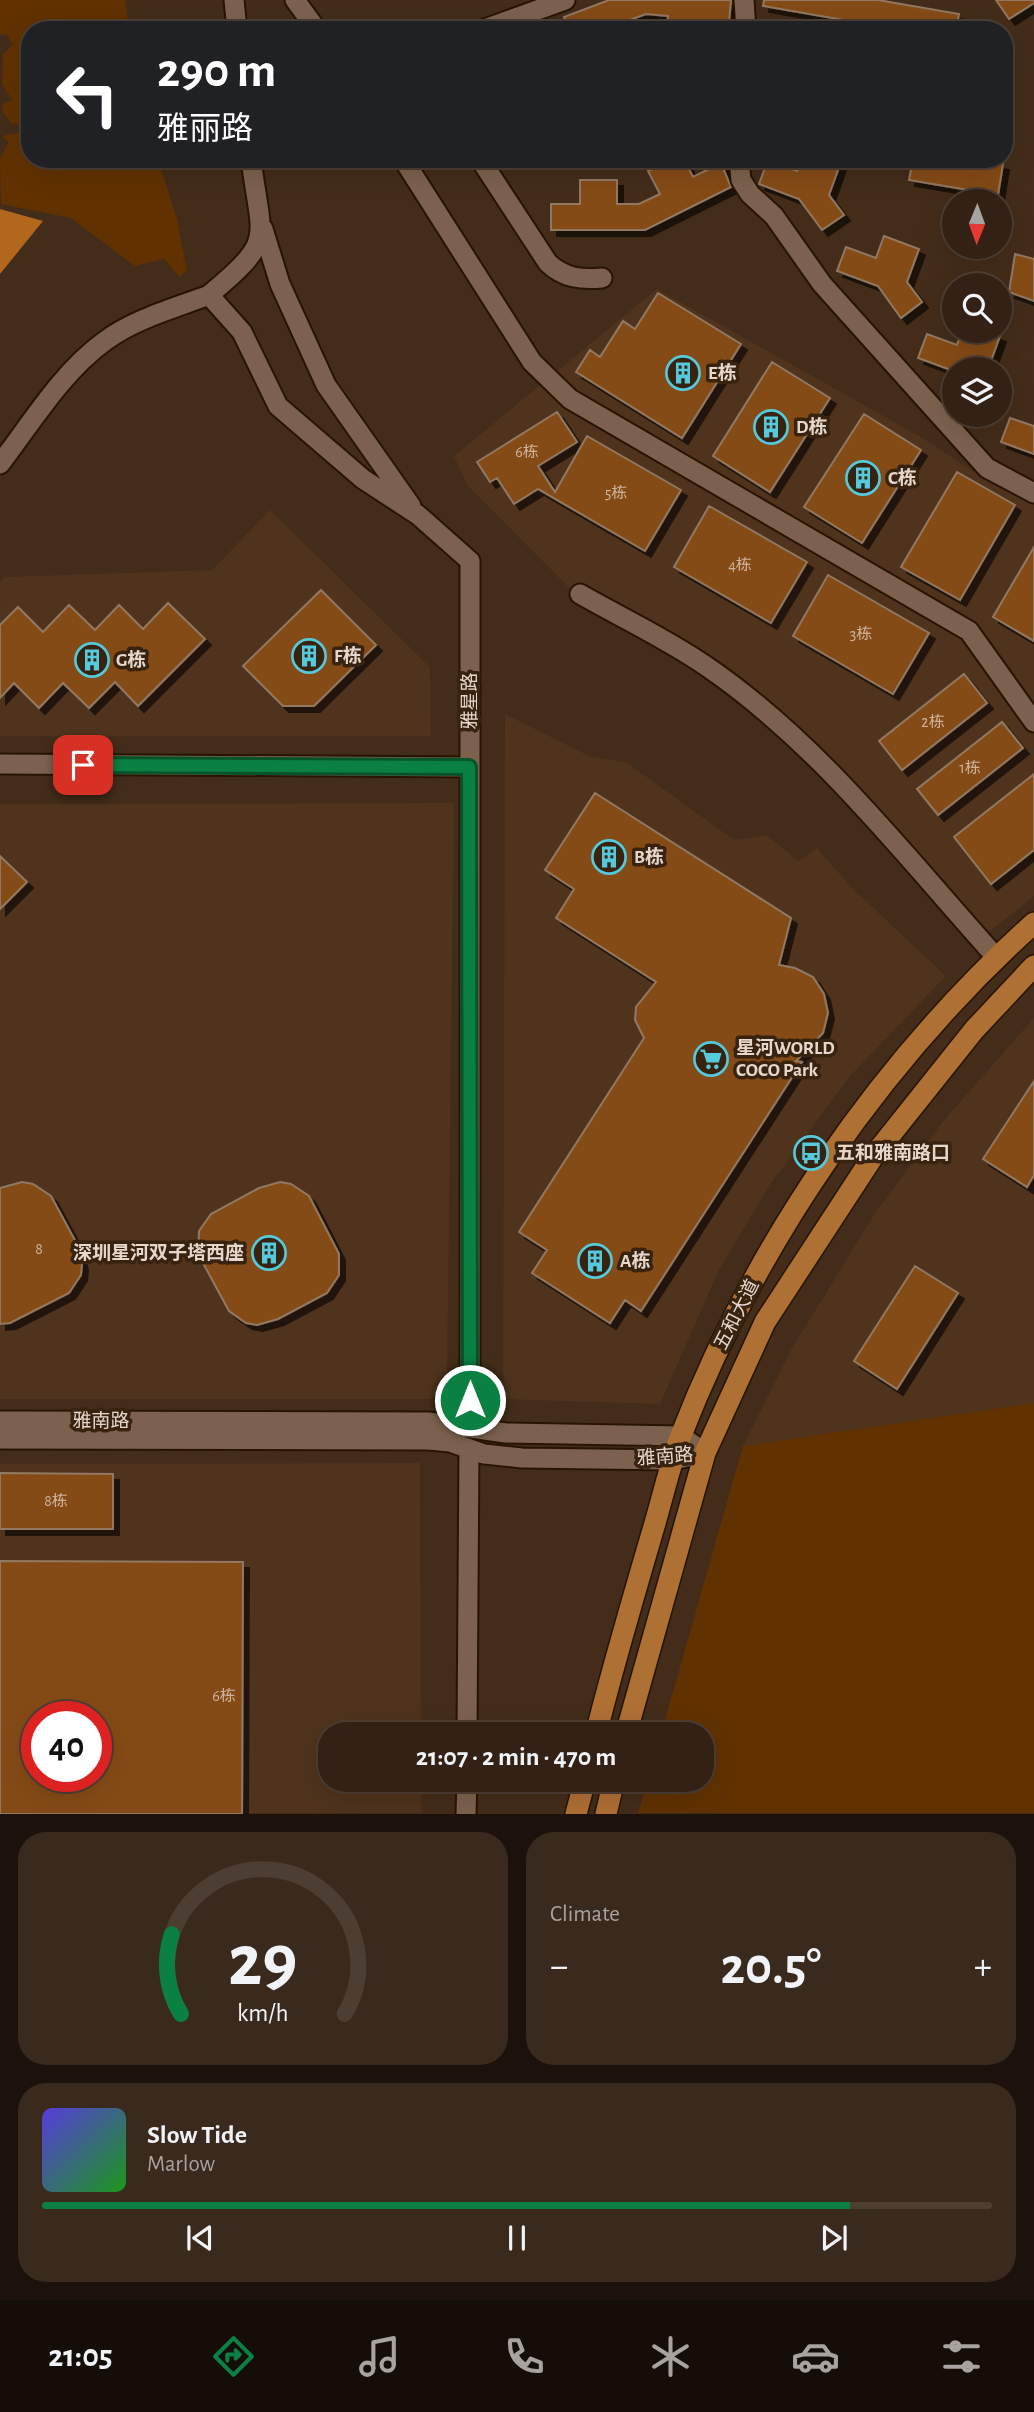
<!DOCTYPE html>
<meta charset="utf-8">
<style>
:root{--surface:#322114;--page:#3a291d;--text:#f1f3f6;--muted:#a8a3a0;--line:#4d3e34;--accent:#0b8043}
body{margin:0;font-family:"Alegreya Sans","Noto Sans SC",sans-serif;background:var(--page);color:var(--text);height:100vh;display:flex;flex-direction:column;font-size:26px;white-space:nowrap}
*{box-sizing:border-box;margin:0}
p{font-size:23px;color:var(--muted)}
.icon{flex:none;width:38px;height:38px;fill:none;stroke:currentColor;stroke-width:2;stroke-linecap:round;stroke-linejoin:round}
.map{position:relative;height:1814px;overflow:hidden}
.side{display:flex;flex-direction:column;gap:18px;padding:18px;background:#1c120b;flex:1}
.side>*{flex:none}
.banner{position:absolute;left:21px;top:21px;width:992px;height:147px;border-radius:28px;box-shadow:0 7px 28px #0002,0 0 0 2px var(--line);background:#202124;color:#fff;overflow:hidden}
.needle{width:46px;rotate:181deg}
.tools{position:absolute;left:942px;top:189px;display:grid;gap:14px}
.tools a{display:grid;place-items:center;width:70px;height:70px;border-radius:50%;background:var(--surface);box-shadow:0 7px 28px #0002,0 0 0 2px var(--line);font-size:35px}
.speed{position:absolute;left:21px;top:1701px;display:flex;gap:14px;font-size:35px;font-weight:700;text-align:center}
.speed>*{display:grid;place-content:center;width:91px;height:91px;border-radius:50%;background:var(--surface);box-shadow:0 7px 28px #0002,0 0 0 2px var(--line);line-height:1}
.speed .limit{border:10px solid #d22;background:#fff;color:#111}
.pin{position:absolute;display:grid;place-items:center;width:60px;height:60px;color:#fff;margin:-30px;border-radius:14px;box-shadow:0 4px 10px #0006}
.me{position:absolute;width:77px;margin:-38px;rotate:0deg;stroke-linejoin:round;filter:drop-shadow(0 0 5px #0008)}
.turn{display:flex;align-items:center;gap:24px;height:147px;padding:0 21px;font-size:32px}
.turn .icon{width:91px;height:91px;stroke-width:2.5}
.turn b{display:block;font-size:49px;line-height:60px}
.big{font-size:52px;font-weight:700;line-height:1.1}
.side .widget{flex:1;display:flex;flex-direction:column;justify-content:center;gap:10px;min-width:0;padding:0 24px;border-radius:28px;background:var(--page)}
.side .dial{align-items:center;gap:0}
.dial svg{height:182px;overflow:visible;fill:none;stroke:var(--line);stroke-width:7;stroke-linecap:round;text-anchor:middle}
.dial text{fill:var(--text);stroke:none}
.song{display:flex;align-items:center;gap:21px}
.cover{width:84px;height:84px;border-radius:10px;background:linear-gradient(135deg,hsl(250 70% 55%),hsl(120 70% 35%))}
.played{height:7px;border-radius:4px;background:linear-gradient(90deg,var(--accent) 85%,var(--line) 85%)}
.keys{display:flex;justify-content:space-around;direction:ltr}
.heat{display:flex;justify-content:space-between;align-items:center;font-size:38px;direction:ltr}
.side .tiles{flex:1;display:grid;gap:18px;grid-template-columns:1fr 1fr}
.widget:last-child{grid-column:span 2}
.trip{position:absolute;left:318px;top:1722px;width:396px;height:70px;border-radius:28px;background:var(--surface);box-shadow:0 7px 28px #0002,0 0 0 2px var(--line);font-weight:700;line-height:70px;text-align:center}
.tab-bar{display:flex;height:112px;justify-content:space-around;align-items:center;background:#140d08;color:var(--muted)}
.tab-bar .icon{width:49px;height:49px}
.tab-bar .current{color:var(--accent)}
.tab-bar b{font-size:32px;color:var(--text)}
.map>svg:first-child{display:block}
</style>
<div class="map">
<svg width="1034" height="1814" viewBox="0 0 1034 1814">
<defs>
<filter id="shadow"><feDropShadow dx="6" dy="6" stdDeviation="0" flood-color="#0009"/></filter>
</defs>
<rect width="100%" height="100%" fill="#432c1a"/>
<!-- built -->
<path fill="#4f331d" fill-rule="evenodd" d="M657,289L921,437L980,476L1034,504V896L983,937L739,685L594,613L467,485L454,456Z
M270,510L430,667L431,736H0V582L4,577L212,570Z
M505,714L591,757L626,762L734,840L767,835L798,861L817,848L852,888L946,976L851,1075L769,1186L719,1270L660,1404L503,1399Z
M454,803L447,1375L431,1399H0V804Z
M1034,1018V1403L743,1446L792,1348L877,1210L944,1120Z
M420,1463L421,1734H331V1780H421V1813H0V1464ZM37,1717H96V1776H37Z"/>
<!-- green -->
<path fill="#613200" d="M0,0H125L129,30H30V159H158L177,219L187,270L180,277L164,259L135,266L71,218L1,204L0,158L9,142L2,136L22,132L29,136L26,123L12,124L2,111L3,104L12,100L2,84L3,54L13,45L7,35L0,34Z
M1034,1403V1813H638L648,1780H702V1734H661L743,1446Z"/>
<!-- water -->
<path fill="#b3671c" d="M0,209L43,221L0,274Z"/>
<!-- building -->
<path fill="#854c14" stroke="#927863" stroke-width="2" fill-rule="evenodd" filter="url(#shadow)" d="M609,0H731L729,23L699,20L698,30H667L668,16L646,14L624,22L627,30H569L564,17Z
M764,0H878L959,14L956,30H866L867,24L763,6Z
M996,0H1034V3L1009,19Z
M672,159H684L693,177L721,163L731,187L645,230H551V204H580V180H617V204H639L660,194L648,171Z
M802,159H842L829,195L844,215L822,230L799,199L759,184L768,160L797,171Z
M913,159H976L1003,164L998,195L909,180Z
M884,236L919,249L907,282L922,302L901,318L878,286L837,271L846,247L876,258Z
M1015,254L1034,259V301L1009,292Z
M658,293L741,344L682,438L576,372L590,350L600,357L623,321L635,329Z
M962,331H987L1000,336L988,369H948L918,358L927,334L957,345Z
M772,362L830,398L770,492L713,456Z
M557,412L577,442L538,466L555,492L587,436L681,490L645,551L538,489L514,504L497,478L490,482L477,462Z
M864,414L921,450L862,543L804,507Z
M1010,418L1034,426V454L1001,442Z
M957,472L1015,505L960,600L901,567Z
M709,506L807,562L771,623L674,567Z
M1034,547V641L993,617Z
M828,575L929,633L893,694L793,636Z
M321,590L376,645L314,706H283L243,666Z
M168,603L205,639L138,706L115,682L89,708L63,683L39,708L14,683L0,698V625L18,607L43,632L69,605L95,630L119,605L143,629Z
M964,674L987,703L902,770L879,741Z
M1002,722L1023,748L938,815L917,789Z
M1034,774V850L991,884L954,837Z
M595,793L791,918L779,965L795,968L813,977L824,994L828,1013L823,1033L796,1061L802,1062L641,1311L625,1300L610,1323L532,1273L547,1250L519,1232L644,1038L635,1020L636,1007L656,982L556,918L574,889L545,870Z
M0,856L27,882L0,909Z
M1034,1081V1175L1027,1187L983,1159Z
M22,1182L33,1184L51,1196L77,1244L82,1264L81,1275L69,1293L10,1323L0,1324V1188Z
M280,1182L291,1184L309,1196L339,1254V1275L327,1293L278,1319L257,1325L246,1323L229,1311L203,1263L198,1253L199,1231L211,1214L259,1188Z
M915,1266L958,1293L897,1389L854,1361Z
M0,1473L113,1474V1529H0Z
M0,1561L243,1562L242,1814H0ZM37,1717H96V1776H37Z"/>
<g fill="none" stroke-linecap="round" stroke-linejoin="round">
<!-- minor casing -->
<g stroke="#281403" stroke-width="23">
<path id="minor" d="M234,0L237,30
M295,0L317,30
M744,0L746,30
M482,30L565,0
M251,159C261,241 277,238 209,295L242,332L278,406L363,479L418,515L470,561V1428
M403,159L532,362L570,399L969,631L1034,722
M480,159L548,263C564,278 581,280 602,278
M739,159L741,180L750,194L774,216L822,284L987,468L1034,493
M263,229L280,284L326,385L411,506
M0,464C32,422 62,372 105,341C134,319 175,308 209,295
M580,594C622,618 667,639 706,666C819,743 905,856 996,957
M0,764L469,767
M0,1421L428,1422L506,1433L681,1436L705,1453
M0,1439L429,1440L450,1442L484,1454L522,1458L673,1460L705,1453
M467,1734L469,1449
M466,1814L467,1780"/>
</g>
<!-- major casing -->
<g stroke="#281403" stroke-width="24">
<path id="major" d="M596,1734C613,1666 633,1598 653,1530C662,1500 669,1468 680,1438C755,1244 880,1062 1034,923
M626,1734L705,1453L765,1322L872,1158L974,1030L1034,966
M576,1814L585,1780
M606,1814L614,1780"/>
</g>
<!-- minor -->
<use href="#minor" stroke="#7c624e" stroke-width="19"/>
<!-- major -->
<use href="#major" stroke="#af7034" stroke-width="21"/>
</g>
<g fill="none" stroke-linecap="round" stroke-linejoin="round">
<!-- route casing -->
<g stroke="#07532c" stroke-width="18">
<path id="route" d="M83,765L469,767L470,1400"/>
</g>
<!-- route -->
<use href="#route" stroke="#0b8043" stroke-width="12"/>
</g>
<!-- icons -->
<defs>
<g id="building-ring" transform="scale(1.75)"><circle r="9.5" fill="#382210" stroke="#54cadc" stroke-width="1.5"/><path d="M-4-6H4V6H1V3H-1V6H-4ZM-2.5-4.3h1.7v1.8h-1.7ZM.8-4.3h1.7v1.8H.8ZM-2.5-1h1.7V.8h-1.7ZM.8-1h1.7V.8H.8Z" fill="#54cadc"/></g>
<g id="supermarket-ring" transform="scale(1.75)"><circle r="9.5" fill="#382210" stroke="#54cadc" stroke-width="1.5"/><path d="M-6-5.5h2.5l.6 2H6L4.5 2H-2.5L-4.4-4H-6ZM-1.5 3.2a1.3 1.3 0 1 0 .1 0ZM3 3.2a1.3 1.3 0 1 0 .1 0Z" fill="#54cadc"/></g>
<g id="bus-ring" transform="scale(1.75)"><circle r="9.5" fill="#382210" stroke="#54cadc" stroke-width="1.5"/><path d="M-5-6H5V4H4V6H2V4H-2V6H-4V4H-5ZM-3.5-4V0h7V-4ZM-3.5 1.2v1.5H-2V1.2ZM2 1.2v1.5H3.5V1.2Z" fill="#54cadc"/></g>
</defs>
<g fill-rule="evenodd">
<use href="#building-ring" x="683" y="373"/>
<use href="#building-ring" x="771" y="427"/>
<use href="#building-ring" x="863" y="478"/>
<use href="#building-ring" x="309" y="656"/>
<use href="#building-ring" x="92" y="660"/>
<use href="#building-ring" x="609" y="857"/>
<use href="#supermarket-ring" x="711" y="1059"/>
<use href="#bus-ring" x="811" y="1153"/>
<use href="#building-ring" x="269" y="1253"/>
<use href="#building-ring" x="595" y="1261"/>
</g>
<g text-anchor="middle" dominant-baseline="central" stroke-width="7" stroke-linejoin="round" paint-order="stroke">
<!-- number labels -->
<g font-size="16" fill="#ceb49e">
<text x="527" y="452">6栋</text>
<text x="616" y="493">5栋</text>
<text x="740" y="565">4栋</text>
<text x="861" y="634">3栋</text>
<text x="933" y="722">2栋</text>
<text x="970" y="768">1栋</text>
<text x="39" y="1249">8</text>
<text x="56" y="1501">8栋</text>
<text x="224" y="1696">6栋</text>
</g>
<!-- poi labels -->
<g font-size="19" font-weight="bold" fill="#e6d7cc" stroke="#382210" text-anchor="start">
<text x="708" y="373">E栋</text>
<text x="796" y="427">D栋</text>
<text x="888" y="478">C栋</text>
<text x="334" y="656">F栋</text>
<text x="116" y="660">G栋</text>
<text x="634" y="857">B栋</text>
<text x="736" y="1048">星河WORLD<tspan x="736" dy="22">COCO Park</tspan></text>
<text x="836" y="1153">五和雅南路口</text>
<text x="244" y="1253" text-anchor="end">深圳星河双子塔西座</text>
<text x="620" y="1261">A栋</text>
</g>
<!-- street labels -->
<g font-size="19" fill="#e6d7cc" stroke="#382210">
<text transform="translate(470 701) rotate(-90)">雅星路</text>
<text transform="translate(737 1315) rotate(-63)">五和大道</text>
<text x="101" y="1421">雅南路</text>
<text transform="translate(665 1457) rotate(-4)">雅南路</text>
</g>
</g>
</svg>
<div class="tools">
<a><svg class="needle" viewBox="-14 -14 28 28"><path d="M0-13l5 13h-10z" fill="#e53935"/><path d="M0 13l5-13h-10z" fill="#a8a3a0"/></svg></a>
<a><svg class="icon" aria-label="search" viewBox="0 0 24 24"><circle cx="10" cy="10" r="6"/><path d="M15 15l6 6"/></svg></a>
<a><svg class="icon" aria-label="layers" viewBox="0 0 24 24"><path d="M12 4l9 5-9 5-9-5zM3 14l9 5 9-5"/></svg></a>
</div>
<div class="speed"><div class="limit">40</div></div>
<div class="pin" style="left:83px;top:765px;background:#d93025"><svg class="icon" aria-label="arrive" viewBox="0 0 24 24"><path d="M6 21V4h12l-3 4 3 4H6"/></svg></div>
<svg class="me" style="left:470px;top:1400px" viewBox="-20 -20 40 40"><circle r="17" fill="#0b8043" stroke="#fff" stroke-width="3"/><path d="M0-11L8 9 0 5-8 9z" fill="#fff"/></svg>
<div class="trip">21:07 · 2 min · 470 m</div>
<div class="banner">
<div class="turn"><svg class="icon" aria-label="left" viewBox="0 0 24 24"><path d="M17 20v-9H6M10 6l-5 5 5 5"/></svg><div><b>290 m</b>雅丽路</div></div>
</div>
</div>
<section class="side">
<div class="tiles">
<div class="widget dial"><svg viewBox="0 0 100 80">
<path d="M14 69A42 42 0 1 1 86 69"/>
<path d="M14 69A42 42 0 0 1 10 34" stroke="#0b8043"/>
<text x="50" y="56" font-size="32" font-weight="700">29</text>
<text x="50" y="72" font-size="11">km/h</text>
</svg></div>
<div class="widget"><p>Climate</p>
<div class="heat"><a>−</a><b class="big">20.5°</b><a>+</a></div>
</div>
<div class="widget">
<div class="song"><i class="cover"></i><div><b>Slow Tide</b><p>Marlow</p></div></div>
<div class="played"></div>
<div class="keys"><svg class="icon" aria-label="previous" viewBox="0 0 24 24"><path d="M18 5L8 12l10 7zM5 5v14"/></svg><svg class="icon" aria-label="pause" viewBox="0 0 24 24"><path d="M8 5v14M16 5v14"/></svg><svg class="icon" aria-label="next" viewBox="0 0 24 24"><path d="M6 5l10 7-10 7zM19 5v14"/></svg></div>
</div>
</div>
</section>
<nav class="tab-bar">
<b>21:05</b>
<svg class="icon current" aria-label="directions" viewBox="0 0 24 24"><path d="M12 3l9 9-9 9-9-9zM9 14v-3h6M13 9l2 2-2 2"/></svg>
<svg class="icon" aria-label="music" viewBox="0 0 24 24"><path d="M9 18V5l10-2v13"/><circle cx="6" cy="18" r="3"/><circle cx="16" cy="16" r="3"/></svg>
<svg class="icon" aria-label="phone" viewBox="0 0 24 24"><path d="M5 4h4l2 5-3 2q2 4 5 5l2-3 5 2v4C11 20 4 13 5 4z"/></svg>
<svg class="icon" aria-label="climate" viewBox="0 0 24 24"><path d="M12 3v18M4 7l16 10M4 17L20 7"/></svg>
<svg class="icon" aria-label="car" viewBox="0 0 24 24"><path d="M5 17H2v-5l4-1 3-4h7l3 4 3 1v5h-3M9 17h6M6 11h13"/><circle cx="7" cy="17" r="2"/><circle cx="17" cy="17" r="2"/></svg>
<svg class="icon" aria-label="filters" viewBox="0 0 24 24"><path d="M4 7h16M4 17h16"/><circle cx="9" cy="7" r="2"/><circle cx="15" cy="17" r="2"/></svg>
</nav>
